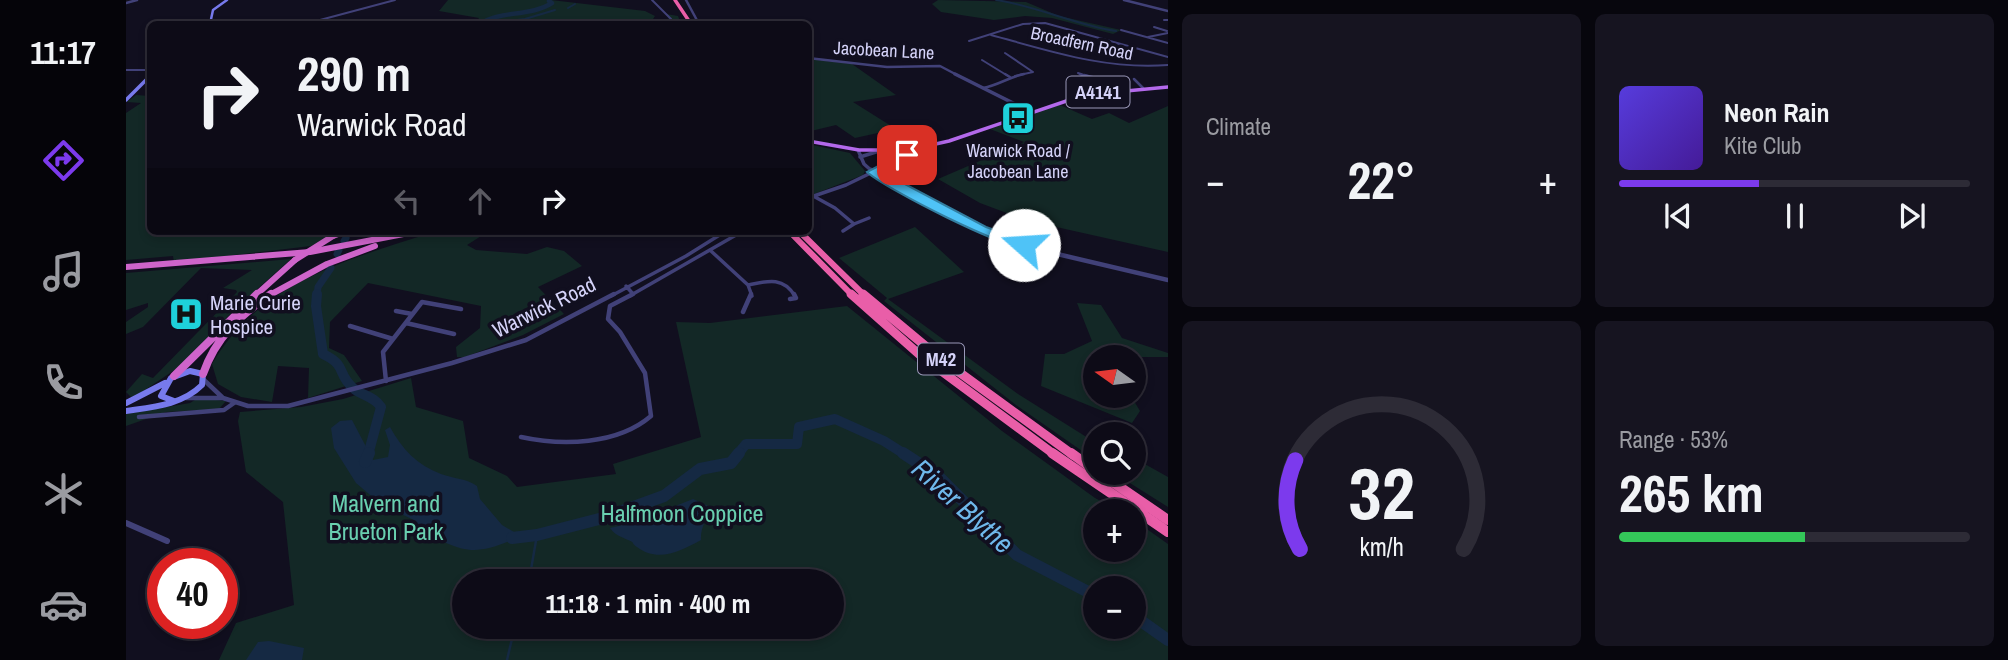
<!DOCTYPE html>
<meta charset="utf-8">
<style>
:root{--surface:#0d0b17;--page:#161420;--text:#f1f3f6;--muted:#9a9ba1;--line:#2d2b36;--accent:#7c3aed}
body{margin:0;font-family:"Archivo Narrow",sans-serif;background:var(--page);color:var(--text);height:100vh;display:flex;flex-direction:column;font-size:26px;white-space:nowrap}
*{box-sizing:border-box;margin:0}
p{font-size:23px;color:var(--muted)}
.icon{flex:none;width:38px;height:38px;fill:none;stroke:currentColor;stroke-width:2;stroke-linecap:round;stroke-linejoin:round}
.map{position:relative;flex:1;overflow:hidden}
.drawer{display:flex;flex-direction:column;gap:14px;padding:14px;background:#07060d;width:840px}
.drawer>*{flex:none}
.top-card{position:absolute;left:21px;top:21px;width:665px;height:214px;border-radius:10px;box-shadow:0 4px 10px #0003,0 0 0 2px var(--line);background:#0d0b17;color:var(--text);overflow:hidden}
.needle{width:46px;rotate:284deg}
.controls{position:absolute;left:957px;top:345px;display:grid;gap:14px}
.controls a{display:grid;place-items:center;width:63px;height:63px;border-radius:50%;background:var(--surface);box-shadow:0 4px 10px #0003,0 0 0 2px var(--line);font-size:35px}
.speed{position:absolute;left:21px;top:548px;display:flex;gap:14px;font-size:35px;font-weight:700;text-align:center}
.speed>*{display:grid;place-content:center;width:91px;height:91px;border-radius:50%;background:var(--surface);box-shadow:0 4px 10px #0003,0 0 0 2px var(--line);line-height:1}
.speed .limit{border:10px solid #d22;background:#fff;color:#111}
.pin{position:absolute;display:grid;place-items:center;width:60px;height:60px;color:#fff;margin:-30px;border-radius:14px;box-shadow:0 4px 10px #0006}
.me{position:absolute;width:77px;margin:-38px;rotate:289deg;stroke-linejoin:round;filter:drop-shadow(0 0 5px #0008)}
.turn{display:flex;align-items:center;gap:24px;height:147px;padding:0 35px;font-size:32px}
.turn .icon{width:91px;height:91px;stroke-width:2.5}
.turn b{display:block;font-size:49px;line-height:60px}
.lanes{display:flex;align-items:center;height:66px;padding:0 35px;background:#0003;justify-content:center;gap:35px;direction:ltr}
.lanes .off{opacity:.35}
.big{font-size:52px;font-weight:700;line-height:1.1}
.drawer .card{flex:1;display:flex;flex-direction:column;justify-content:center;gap:10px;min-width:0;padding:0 24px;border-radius:10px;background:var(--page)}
.drawer .dial{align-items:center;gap:0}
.dial svg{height:182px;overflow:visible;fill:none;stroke:var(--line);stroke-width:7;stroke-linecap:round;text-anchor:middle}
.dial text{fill:var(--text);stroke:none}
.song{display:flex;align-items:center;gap:21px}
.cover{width:84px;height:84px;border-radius:10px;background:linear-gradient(135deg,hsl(250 70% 55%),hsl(260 70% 35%))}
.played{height:7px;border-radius:4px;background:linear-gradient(90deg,var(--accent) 40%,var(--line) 40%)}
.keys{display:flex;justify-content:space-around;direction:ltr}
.heat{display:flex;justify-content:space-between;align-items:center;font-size:38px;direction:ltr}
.charge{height:10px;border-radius:5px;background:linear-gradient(90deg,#34c759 53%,var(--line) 0)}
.drawer .tiles{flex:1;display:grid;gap:14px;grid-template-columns:repeat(2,1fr)}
.trip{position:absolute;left:326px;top:569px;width:392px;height:70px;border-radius:35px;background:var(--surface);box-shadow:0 4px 10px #0003,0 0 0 2px var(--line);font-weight:700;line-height:70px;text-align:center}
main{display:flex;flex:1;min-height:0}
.menu{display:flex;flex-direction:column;width:126px;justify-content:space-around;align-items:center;background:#050409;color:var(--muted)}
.menu .icon{width:49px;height:49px}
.menu .active{color:var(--accent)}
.menu b{font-size:32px;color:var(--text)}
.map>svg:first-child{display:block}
</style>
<main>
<nav class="menu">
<b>11:17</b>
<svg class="icon active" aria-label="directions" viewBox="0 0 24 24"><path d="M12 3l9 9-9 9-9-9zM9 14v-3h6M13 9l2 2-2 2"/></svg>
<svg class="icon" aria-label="music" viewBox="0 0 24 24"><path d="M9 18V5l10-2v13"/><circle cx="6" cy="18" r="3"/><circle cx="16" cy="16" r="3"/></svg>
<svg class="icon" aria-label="phone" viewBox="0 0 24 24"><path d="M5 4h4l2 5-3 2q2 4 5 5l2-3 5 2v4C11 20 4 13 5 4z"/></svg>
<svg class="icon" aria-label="climate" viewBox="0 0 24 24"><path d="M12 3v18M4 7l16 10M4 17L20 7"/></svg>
<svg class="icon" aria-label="car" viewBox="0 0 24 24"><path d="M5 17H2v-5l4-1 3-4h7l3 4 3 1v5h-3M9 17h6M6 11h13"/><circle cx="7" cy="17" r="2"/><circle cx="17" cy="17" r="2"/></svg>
</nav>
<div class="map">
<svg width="1042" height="660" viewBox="0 0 1042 660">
<rect width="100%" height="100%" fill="#110f1f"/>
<!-- green -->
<path fill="#132826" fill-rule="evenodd" d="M322,0H425L519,11L529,16L527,19L544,21L540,14L552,16L555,24H444L446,21C413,23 381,24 348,24L353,18L313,11Z
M812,0L900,2L933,16L995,30L987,34L926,18L899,16L868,20L815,12L806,4Z
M682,59L726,64L770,95L727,102L770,129L729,138L710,125L685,131Z
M10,95L24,96V231H211L185,246L48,262L47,256L0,260V113L15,103L1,102Z
M934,105L966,119L983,113L1003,123L1042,106V252L899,220L854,203L812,179L898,142L864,129Z
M682,144L724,153L739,171L737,175L683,196Z
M789,227L838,272L762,299L892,394L962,438L969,440V460L890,405L758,301L761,298L713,258Z
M310,231H363L341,245L350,250L401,254L421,247L438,251L456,266L412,287L438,314L397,335L339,357H331L330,347L354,328L355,306L242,283L204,322L203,348L218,355L236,381L182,398L183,368L152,366L146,402L115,397L92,384L86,364C134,281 225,259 310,231Z
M165,259L109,309L53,367L10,396L5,397L0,392L16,374L27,378L111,292L110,290L97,288L126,270L75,268L17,327L0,334V322L22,307V303L0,310V273Z
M951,303L975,305L996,338L1042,353V357H970V396H1005L1014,411L1006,423L915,386L919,354H938L966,341Z
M721,306L876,431L969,498L994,511H970V550H1008V520L1042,544V660H93L110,623L168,605L157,502L120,472L112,421L114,412L175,407L217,399L285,378L290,407L337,421L343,458L381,476L391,487L490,474L487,464L575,437L550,322L584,323ZM338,581H705V626H338ZM970,588H1008V626H970Z
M72,398L100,401L93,409L40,412L0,426V414L64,403Z
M1008,458L1042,477V507L988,473L1008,472Z"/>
<!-- water -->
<path fill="#152943" d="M226,420L247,460L262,457L264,445L259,430L264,427C276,449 291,465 315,474C328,479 340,478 351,486L354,499L376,525L395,536C345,559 336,552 290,527V521L256,505L230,483L208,448L205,428L214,421Z
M567,499L582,506C582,519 574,527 575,540C555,551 532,563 511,547C504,542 510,543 502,540C494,536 490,536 484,528C512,522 539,510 567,499Z
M143,641L178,648L176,660H120L132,642Z"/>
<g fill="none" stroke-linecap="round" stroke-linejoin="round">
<!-- stream-far1 -->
<path stroke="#152943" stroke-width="2" d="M870,0C911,6 949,25 990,31
M442,8L449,4
M355,24L399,19L429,10"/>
<!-- stream -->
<path stroke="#152943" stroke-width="2.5" d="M403,581L411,535
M381,660L389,626"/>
<!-- river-far3 -->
<path stroke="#152943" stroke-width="4.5" d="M354,24C375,10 404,17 426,3L423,1"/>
<!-- river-far2 -->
<path stroke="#152943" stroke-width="7" d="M218,241L220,238
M211,254L213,250
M191,296L192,287L205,268"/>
<!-- river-far1 -->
<path stroke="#152943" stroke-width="10" d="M191,294L190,306L197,354C222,366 210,373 227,388C236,396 248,396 255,407L242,455
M611,455L620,444H671L673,427L709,419L758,441L780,455"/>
<!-- river -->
<path stroke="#152943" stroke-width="12" d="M777,453L812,476L891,555L970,596
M239,462L243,453
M386,538L411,535L477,518L538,496L574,469L605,463L613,453
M1008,616L1042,640"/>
<!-- minor-far4 -->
<path stroke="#414178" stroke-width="2" d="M526,0L545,19
M1038,20H1042
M179,24L269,0
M1028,27L1041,31
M995,30L1042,43
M865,35C924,51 980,70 1042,65
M1022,37L1042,33
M931,39L975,50L995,44
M843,41L897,24L919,23L1042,57
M879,53L907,72L889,76
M856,60L882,76
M0,70H24
M952,73L959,76
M958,75L962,76"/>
<!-- minor-far3 -->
<path stroke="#414178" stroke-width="2.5" d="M879,74L884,77
M954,74L994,89
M958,75L978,80
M1008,79L1017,88
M857,88C873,85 883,77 898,74
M747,172L781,155"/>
<!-- minor-far2 -->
<path stroke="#414178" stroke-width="3.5" d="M689,197L709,208L728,224L717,231
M682,198L720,185L751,170
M728,224L743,218
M585,251L622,285C641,281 657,276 669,296
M622,285L626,296
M500,286L507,294L504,296
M507,294L617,231
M485,296L560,256L600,231"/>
<!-- minor-far1 -->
<path stroke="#414178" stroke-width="4.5" d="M664,299L670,298L668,294
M270,311L286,314
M617,312L625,294
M280,323L328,334
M224,326L267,339
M78,380L96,397
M260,381L257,352L296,302L335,309
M60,398H97L122,406H162L326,363L400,340L488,294
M13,417L98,410L108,403
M395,437C436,446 491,445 525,416L519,373L494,332L482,319L484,306L507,294"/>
<!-- minor -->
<path stroke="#414178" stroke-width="6" d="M0,523L41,541"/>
<!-- tertiary-far2 -->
<path stroke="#414178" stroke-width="2.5" d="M560,0L573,24
M998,0L1042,11
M0,3L11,0
M682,58L761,67L814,66L833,76"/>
<!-- tertiary-far1 -->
<path stroke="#414178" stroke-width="3.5" d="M829,74L905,112
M732,150L738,164L747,172
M734,157L750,152"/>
<!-- tertiary -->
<path stroke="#414178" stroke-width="4.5" d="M745,170L755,178L867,235L927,253L1042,280"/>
<!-- secondary-far2 -->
<path stroke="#777aec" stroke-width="2.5" d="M84,24L87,10L101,0"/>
<!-- secondary-far1 -->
<path stroke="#777aec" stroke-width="3.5" d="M0,100L24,76"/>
<!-- secondary -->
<path stroke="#777aec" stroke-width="6" d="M0,403L39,383
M0,411C27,407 56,405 76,385L77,374L64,371L45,378L35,396L48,401"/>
<!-- primary -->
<path stroke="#b369eb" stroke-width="3.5" d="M682,141L733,150H783L823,141L958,95L1042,87"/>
<!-- trunk-far1 -->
<path stroke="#ce64ca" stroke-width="6" d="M207,236L220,231
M0,267L184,252L293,231
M129,296L169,260
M142,296L201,264L249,246"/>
<!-- trunk -->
<path stroke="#ce64ca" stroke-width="8" d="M77,374C90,337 113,316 145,294
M48,376L131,294"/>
<!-- motorway-far3 -->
<path stroke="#e95ea8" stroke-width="3.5" d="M549,0L565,24"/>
<!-- motorway-far2 -->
<path stroke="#e95ea8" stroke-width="6" d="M663,231L727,296
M673,231L739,296"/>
<!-- motorway-far1 -->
<path stroke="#e95ea8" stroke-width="9" d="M725,294L795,356L929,455
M737,294L815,359L947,455"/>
<!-- motorway -->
<path stroke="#e95ea8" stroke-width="10" d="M926,453L1042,532
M945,453L970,471
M972,472L1042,520"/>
<!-- trunk-bridge -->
<path stroke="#ce64ca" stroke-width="6" d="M169,260L207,236"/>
</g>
<!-- route -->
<path fill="#4fc3f7" stroke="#337fa1" stroke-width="2" d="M777,153L786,155L756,172L860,227L903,242V248C883,252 758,188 741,172Z"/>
<!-- icons -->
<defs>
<g id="bus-square" transform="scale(1.75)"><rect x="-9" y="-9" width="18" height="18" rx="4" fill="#1ed1da" stroke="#110f1f"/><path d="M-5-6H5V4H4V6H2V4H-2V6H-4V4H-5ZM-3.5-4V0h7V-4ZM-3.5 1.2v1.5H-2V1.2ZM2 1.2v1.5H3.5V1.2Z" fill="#111"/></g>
<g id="hospital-square" transform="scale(1.75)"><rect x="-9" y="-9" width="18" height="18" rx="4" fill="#1ed1da" stroke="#110f1f"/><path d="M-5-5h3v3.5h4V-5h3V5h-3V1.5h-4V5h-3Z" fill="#111"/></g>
</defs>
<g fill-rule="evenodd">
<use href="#bus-square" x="892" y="118"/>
<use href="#hospital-square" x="60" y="314"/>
</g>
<g text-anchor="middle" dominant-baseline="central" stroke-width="7" stroke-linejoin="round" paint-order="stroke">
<!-- far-street labels -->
<g font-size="18" fill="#d5d3f9" stroke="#110f1f">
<text transform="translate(956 43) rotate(12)">Broadfern Road</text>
<text transform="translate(758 50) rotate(3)">Jacobean Lane</text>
</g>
<!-- far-poi labels -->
<g font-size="18" fill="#d5d3f9" stroke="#110f1f">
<text x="892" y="150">Warwick Road /<tspan x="892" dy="21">Jacobean Lane</tspan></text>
</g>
<!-- shield labels -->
<g fill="#110f1f" stroke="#9a98b8" stroke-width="2">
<rect x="940.5" y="76.5" width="63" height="31" rx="5"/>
<rect x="792" y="343.5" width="46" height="31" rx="5"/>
</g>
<g font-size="19" font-weight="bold" fill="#d5d3f9">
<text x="972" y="92">A4141</text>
<text x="815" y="359">M42</text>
</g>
<!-- poi labels -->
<g font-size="21" fill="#d5d3f9" stroke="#110f1f" text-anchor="start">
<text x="84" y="302">Marie Curie<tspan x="84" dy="24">Hospice</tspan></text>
</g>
<!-- street labels -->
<g font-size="21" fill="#d5d3f9" stroke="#110f1f">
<text transform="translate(418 307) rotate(-26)">Warwick Road</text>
</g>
<!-- near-park labels -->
<g font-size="24" fill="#69cfb0" stroke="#110f1f">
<text x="260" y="503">Malvern and<tspan x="260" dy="28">Brueton Park</tspan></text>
<text x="556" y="513">Halfmoon Coppice</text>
</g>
<!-- near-water labels -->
<g font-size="28" font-style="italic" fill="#6fb8eb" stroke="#110f1f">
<text transform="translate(837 506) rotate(42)">River Blythe</text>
</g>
</g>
</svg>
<div class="controls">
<a><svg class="needle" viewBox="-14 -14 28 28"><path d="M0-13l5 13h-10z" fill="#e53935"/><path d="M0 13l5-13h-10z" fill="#9a9ba1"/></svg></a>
<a><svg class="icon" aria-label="search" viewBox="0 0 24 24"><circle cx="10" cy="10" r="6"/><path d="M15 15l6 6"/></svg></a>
<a>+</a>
<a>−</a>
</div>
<div class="speed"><div class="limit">40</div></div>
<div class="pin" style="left:781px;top:155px;background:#d93025"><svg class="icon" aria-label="arrive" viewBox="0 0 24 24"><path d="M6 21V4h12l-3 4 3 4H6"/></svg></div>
<svg class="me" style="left:898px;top:245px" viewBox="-20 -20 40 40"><circle r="19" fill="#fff"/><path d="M0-13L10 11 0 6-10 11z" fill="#4fc3f7"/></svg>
<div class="trip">11:18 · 1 min · 400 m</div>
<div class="top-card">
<div class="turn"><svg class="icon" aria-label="right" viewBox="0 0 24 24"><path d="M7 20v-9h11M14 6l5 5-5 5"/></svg><div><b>290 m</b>Warwick Road</div></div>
<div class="lanes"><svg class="icon off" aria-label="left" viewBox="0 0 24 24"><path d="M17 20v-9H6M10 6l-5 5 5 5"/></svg><svg class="icon off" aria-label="ahead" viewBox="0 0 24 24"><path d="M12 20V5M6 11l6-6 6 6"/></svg><svg class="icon" aria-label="right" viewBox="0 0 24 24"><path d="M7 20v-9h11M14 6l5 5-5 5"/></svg></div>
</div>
</div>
<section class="drawer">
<div class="tiles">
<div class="card"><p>Climate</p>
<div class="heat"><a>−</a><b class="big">22°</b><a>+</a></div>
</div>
<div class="card">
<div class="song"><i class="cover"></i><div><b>Neon Rain</b><p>Kite Club</p></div></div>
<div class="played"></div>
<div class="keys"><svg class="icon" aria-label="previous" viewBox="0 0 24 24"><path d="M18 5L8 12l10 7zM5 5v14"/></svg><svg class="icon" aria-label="pause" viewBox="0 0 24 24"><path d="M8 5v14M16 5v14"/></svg><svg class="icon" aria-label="next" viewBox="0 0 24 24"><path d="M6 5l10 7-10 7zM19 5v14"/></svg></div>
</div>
<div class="card dial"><svg viewBox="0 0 100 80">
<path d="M14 69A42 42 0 1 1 86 69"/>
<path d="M14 69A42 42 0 0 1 12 30" stroke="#7c3aed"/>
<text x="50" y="56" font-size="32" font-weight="700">32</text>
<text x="50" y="72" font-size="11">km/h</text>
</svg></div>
<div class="card"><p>Range · 53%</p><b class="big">265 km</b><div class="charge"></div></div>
</div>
</section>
</main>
